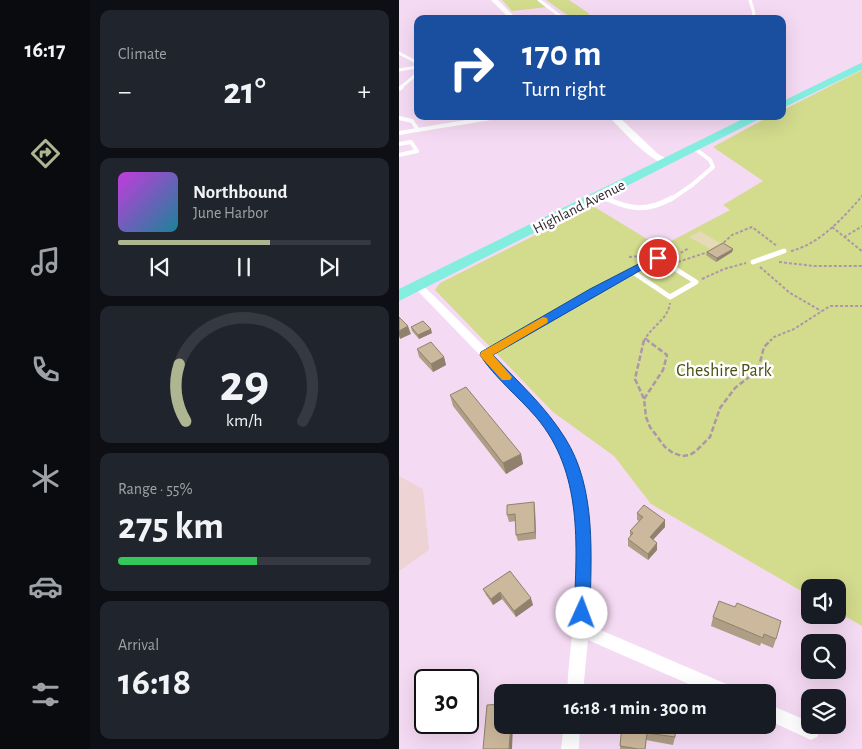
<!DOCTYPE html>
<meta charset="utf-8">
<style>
:root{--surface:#171b24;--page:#20242c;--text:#f1f3f6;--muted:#9ea1a6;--line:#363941;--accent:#aeb691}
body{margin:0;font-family:"Alegreya Sans",sans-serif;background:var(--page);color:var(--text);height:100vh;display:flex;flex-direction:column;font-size:19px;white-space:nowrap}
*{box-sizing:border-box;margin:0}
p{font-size:16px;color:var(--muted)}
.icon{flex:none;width:28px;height:28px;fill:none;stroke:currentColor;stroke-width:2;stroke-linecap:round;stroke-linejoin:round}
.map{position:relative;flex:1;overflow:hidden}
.sheet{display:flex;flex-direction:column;gap:10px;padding:10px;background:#0d0f14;width:309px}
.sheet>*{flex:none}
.top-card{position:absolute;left:15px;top:15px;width:372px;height:105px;border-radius:10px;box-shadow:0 5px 20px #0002;background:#1a4fa0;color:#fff;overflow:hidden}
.buttons{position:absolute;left:402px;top:579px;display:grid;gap:10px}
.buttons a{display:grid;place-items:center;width:45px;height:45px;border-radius:10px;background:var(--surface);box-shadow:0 5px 20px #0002;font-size:25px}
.speed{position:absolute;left:15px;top:669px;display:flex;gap:10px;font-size:25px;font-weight:700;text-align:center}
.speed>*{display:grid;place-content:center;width:65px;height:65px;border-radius:50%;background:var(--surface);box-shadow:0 5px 20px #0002;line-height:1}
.speed .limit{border:2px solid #111;border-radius:8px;background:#fff;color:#111}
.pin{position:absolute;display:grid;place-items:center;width:42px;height:42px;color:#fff;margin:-21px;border:2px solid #fff;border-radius:50%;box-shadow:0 1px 5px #0007}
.me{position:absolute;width:55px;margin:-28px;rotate:2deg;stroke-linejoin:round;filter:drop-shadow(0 0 4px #0008)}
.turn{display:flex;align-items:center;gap:18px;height:105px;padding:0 25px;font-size:22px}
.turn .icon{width:65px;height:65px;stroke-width:2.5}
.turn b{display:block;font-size:35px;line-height:42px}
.big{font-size:38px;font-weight:700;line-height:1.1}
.sheet .tile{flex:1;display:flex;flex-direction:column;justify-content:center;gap:8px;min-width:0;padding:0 18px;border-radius:10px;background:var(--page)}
.sheet .dial{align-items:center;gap:0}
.dial svg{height:130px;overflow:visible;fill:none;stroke:var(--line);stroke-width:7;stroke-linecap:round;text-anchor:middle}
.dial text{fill:var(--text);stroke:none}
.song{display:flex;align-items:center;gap:15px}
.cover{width:60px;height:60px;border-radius:8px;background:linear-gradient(135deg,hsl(290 70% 55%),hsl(190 70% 35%))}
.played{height:5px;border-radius:2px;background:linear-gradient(90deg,var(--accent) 60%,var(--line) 60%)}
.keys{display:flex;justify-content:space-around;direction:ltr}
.heat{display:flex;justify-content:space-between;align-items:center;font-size:28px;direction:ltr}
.charge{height:8px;border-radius:4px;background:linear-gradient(90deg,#34c759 55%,var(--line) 0)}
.trip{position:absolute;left:95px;top:684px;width:282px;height:50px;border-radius:10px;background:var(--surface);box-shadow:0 5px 20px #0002;font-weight:700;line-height:50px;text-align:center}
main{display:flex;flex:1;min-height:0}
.tabs{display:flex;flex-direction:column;width:90px;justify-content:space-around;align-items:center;background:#090b0e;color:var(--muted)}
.tabs .icon{width:35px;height:35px}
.tabs .current{color:var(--accent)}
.tabs b{font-size:22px;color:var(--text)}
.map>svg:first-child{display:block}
</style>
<main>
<nav class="tabs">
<b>16:17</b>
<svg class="icon current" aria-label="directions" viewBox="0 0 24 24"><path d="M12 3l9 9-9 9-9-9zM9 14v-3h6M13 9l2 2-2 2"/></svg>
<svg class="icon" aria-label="music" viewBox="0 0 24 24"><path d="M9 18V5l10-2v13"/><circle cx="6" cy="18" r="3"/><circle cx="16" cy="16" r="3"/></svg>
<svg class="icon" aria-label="phone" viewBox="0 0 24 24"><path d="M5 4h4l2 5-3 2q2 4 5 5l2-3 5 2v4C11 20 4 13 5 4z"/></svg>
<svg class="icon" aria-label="climate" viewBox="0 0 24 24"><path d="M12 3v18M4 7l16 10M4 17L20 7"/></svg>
<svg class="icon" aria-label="car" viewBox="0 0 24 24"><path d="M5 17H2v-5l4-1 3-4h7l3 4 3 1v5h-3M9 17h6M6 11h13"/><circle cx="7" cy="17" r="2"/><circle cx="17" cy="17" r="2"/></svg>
<svg class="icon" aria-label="filters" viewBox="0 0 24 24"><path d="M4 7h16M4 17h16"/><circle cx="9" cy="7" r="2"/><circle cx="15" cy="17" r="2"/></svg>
</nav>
<section class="sheet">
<div class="tile"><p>Climate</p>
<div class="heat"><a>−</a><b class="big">21°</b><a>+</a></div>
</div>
<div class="tile">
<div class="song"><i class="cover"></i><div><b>Northbound</b><p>June Harbor</p></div></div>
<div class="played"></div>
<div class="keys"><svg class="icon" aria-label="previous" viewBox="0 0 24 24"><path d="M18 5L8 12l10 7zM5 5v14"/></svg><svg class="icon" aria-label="pause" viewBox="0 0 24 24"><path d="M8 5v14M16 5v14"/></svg><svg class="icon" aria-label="next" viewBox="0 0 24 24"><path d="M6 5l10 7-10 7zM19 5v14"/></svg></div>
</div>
<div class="tile dial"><svg viewBox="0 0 100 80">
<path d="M14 69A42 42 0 1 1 86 69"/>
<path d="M14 69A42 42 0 0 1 10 34" stroke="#aeb691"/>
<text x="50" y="56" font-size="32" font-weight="700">29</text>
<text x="50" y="72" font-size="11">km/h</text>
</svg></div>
<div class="tile"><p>Range · 55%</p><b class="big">275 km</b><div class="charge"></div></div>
<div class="tile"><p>Arrival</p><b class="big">16:18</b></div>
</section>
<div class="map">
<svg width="464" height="749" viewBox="0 0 464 749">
<rect width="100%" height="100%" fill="#f5daf3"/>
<!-- education -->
<path fill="#edd3d3" d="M0,476L24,489L30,550L0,571Z"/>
<!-- green -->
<path fill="#d3db8d" d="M103,0H138L148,7L113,11Z
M147,0H170L191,14L186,16L185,19H174Z
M463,70V626L439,612V588H411V596L252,504L215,456L154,412L36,290L41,283L194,206L261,247L331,210L324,205L364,181L314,147L371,116H384V110Z"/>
<!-- sand -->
<path fill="#e4dab5" d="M301,231L321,243L311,249L290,237Z"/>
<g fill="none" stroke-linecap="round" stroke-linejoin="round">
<!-- path-far1 -->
<path stroke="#ac97aa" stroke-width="2" stroke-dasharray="3 2" stroke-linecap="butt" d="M433,227L464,252
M445,237L464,226
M321,246L333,235L353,227L378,246
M392,251C421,244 445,217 464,195
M230,257L243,256
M273,258L290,248
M279,262L309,252
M380,262L415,266H464
M361,267L391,293L422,311
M303,279L325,269L347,263
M246,338L250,341
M245,341C252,326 269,320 271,303
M371,341L375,337L395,329L431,306H464"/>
<!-- path -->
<path stroke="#ac97aa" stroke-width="2.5" stroke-dasharray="5.5 2.5" stroke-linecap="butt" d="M245,340L236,379L245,399L247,417L251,427L266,447L274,453L283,456L291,455L297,451L311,437L321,408L336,388L359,370L365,347L372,340
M245,399L264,370L268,355L248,340"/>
<!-- service-far3 -->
<path stroke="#fff" stroke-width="3" d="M140,0L165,19
M351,0L355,13L353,19
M0,53L17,62L19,68
M0,70L18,67
M1,88L19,73"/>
<!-- service-far2 -->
<path stroke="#fff" stroke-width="4" d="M0,89L3,87
M0,118L13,121L19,130
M0,133L104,116
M0,144L12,142L18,151L0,155
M201,196L209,200
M271,200L293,185L314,167L311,160L295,148"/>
<!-- service-far1 -->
<path stroke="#fff" stroke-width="5" d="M206,198C232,210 248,212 273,198
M354,262L385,251
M110,341L205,286L259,258L297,282L271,297L234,272"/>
<!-- service -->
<path stroke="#fff" stroke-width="6" d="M86,355L112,340"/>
<!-- minor -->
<path fill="#fff" fill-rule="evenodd" d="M19,283L22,284L34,295C57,318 79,340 102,363C132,395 166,426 180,470C196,519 193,574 190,625L332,686L334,692H308L189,640L184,692H168C170,650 178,607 178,564C179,523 176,479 156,442C142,417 119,396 100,375C72,346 44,317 16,288L14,286Z
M369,704L411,722V725H418L421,731L418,737L412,740L369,720Z
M165,725H181L180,749H162Z"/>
<!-- tertiary -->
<path fill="#fff" fill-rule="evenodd" d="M92,0H99L118,19H111Z
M210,116H219L259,154L270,160V164C256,167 220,128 210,116Z"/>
<!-- trunk -->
<path fill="#83eee0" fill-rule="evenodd" d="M464,62V69L384,108V101Z
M350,116H366L0,301V289Z"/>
</g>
<!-- wall -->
<path fill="#af9e86" d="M334,249L333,252L317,262L307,255L308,252Z
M12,327L33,333L20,339L13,331Z
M18,349L45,357L47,365L34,372L20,357Z
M51,395L122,454L124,464L107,474L54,406Z
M135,502L136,509L137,539L119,541L117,535V521L110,522L108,515Z
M238,513L266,527L254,540L258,543V550L249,560L229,546V539L231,537V531L240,521L238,520Z
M111,571L134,605L117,617L103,599L94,605L87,595L84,589Z
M336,607L377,639L374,648L362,643L361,646L312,626L314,617Z
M223,725L276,737L274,745L247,740L246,749H221Z"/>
<!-- shaded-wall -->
<path fill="#8f816d" d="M334,249L333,252L317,262L318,258Z
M9,326L12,334L1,339L0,336V331Z
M32,329L33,333L20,339L19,335Z
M45,357L47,365L34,372L32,364Z
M122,454L124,464L107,474L104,463Z
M135,502L136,509L137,539L136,532Z
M266,520V527L250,544L251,537Z
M258,543V550L249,560V554Z
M101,592L103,599L94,605L92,599Z
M132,598L134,605L117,617L115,611Z
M112,725H114L113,749H110Z"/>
<!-- building -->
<path fill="#ccb89c" stroke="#8f816d" d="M143,15L147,19H139Z
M324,243L334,249L318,258L308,252Z
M0,317L9,326L0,331Z
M24,321L32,329L19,335L12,327Z
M32,342L45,357L32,364L18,349Z
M67,387L122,454L104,463L51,395Z
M135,502L136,532L117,535L116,514L108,515V505Z
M245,505L266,520L251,537L258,543L249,554L229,539L234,533L231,531L244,517L238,513Z
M111,571L132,598L115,611L101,592L92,599L84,589Z
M320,601L336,607L338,603L382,621L377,639L365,634L364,638L314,617Z
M104,704V725H112L110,749H84L88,705Z
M223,725L227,726V725H277L276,737L248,733L246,749H239L221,746Z"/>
<!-- route -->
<path fill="#1a73e8" stroke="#114b97" d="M255,256H259L263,258L94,355C119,382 147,407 166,438C198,488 192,557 191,613L188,619L183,621L177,619L175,613C178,545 184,472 137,417C119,396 96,378 81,355L82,352L191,289Z"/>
<!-- slow -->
<path fill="#f59e0b" d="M144,317L148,318L149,321L148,323L94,355L113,377L111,380H103L82,357L81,355L82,352Z"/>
<g text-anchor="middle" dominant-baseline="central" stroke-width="5" stroke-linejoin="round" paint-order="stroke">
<!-- far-street labels -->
<g font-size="15" fill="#30262f" stroke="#fff">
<text transform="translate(180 207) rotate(-27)">Highland Avenue</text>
</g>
<!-- park labels -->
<g font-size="18" fill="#4b5010" stroke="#fff">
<text x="325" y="371">Cheshire Park</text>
</g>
</g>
</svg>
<div class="buttons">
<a><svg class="icon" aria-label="sound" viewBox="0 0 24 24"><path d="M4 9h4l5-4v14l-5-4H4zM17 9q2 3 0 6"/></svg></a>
<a><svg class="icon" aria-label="search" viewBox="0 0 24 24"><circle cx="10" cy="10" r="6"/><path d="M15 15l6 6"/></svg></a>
<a><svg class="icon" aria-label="layers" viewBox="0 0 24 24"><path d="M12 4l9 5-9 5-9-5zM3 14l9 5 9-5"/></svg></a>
</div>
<div class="speed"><div class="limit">30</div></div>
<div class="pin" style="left:259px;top:258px;background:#d93025"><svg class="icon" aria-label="arrive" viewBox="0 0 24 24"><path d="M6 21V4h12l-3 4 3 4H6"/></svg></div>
<svg class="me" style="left:183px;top:613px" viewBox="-20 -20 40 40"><circle r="19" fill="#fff"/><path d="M0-13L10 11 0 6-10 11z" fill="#1a73e8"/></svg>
<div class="trip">16:18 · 1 min · 300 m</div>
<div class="top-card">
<div class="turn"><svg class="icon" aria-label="right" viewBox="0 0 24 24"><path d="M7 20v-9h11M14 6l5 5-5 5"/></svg><div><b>170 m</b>Turn right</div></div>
</div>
</div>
</main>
